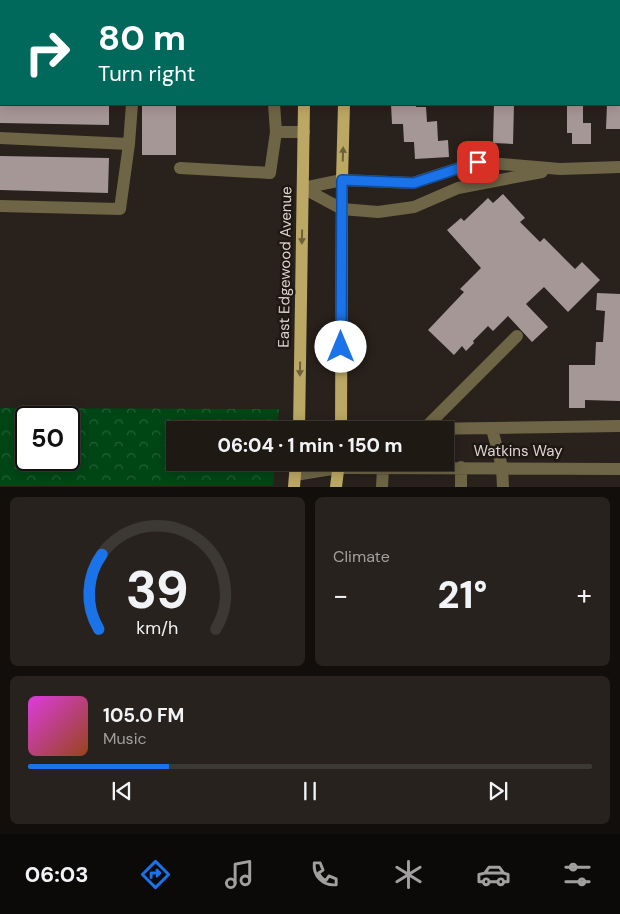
<!DOCTYPE html>
<meta charset="utf-8">
<style>
:root{--surface:#1f1914;--page:#27221d;--text:#f1f3f6;--muted:#a1a0a0;--line:#3c3834;--accent:#1a73e8}
body{margin:0;font-family:"DM Sans",sans-serif;background:var(--page);color:var(--text);height:100vh;display:flex;flex-direction:column;font-size:19px;white-space:nowrap}
*{box-sizing:border-box;margin:0}
p{font-size:16px;color:var(--muted)}
.icon{flex:none;width:28px;height:28px;fill:none;stroke:currentColor;stroke-width:2;stroke-linecap:round;stroke-linejoin:round}
.map{position:relative;height:487px;overflow:hidden}
.drawer{display:flex;flex-direction:column;gap:10px;padding:10px;background:#110e0b;flex:1}
.drawer>*{flex:none}
.hud{position:absolute;left:0px;top:0px;width:620px;height:105px;box-shadow:0 2px 12px #0003,0 0 0 1px var(--line);background:#00695c;color:#fff;overflow:hidden}
.speed{position:absolute;left:15px;top:406px;display:flex;gap:10px;font-size:25px;font-weight:700;text-align:center}
.speed>*{display:grid;place-content:center;width:65px;height:65px;border-radius:50%;background:var(--surface);box-shadow:0 2px 12px #0003,0 0 0 1px var(--line);line-height:1}
.speed .limit{border:2px solid #111;border-radius:8px;background:#fff;color:#111}
.pin{position:absolute;display:grid;place-items:center;width:42px;height:42px;color:#fff;margin:-21px;border-radius:10px;box-shadow:0 2px 8px #0006}
.me{position:absolute;width:55px;margin:-28px;rotate:0deg;stroke-linejoin:round;filter:drop-shadow(0 0 4px #0008)}
.turn{display:flex;align-items:center;gap:18px;height:105px;padding:0 15px;font-size:22px}
.turn .icon{width:65px;height:65px;stroke-width:2.5}
.turn b{display:block;font-size:35px;line-height:42px}
.big{font-size:38px;font-weight:800;line-height:1.1}
.drawer .widget{flex:1;display:flex;flex-direction:column;justify-content:center;gap:8px;min-width:0;padding:0 18px;border-radius:8px;background:var(--page)}
.drawer .dial{align-items:center;gap:0}
.dial svg{height:130px;overflow:visible;fill:none;stroke:var(--line);stroke-width:7;stroke-linecap:round;text-anchor:middle}
.dial text{fill:var(--text);stroke:none}
.song{display:flex;align-items:center;gap:15px}
.cover{width:60px;height:60px;border-radius:8px;background:linear-gradient(135deg,hsl(300 70% 55%),hsl(20 70% 35%))}
.played{height:5px;border-radius:2px;background:linear-gradient(90deg,var(--accent) 25%,var(--line) 25%)}
.keys{display:flex;justify-content:space-around;direction:ltr}
.heat{display:flex;justify-content:space-between;align-items:center;font-size:28px;direction:ltr}
.drawer .tiles{flex:1;display:grid;gap:10px;grid-template-columns:1fr 1fr}
.widget:last-child{grid-column:span 2}
.trip{position:absolute;left:166px;top:421px;width:288px;height:50px;border-radius:0px;background:var(--surface);box-shadow:0 2px 12px #0003,0 0 0 1px var(--line);font-weight:800;line-height:50px;text-align:center}
.tabs{display:flex;height:80px;justify-content:space-around;align-items:center;background:#0c0a08;color:var(--muted)}
.tabs .icon{width:35px;height:35px}
.tabs .current{color:var(--accent)}
.tabs b{font-size:22px;color:var(--text)}
.map>svg:first-child{display:block}
</style>
<div class="map">
<svg width="620" height="487" viewBox="0 0 620 487">
<defs>
<pattern id="forest-crowns" width="20" height="18" patternUnits="userSpaceOnUse" patternTransform="scale(1.25)"><rect width="20" height="18" fill="#004615"/><path d="M2 6a3 3 0 1 1 6 0M12 15a3 3 0 1 1 6 0" fill="none" stroke="#256036"/></pattern>
</defs>
<rect width="100%" height="100%" fill="#29211b"/>
<!-- forest -->
<path fill="url(#forest-crowns)" fill-rule="evenodd" d="M0,408L279,409L277,430H175V462L275,463L273,486H0ZM26,418H69V460H26Z"/>
<!-- building -->
<path fill="#a59796" d="M0,104H109V125L0,123Z
M142,104H176V155H142Z
M391,104H416V107H426L427,122L437,121L438,141L448,140L449,157L415,159L414,142H404L403,124H392Z
M494,104H514L513,144L493,143Z
M567,104H583V123H591V144H572V133H567Z
M607,104H620V129H606Z
M0,156L109,158L108,193L0,190Z
M503,194L525,218L520,222L540,242L544,238L575,269L582,262L600,280L568,312L544,287L526,304L548,327L532,342L508,316L493,331L488,326L473,341L474,343L466,351L462,346L454,355L428,330L464,292L460,289L481,268L447,230L461,218L464,221L488,198L493,203Z
M597,293L620,294V401L585,400V408H569V365H595L596,342H603L605,311L596,310Z"/>
<g fill="none" stroke-linecap="round" stroke-linejoin="round">
<!-- minor -->
<path stroke="#6e6546" stroke-width="12" d="M102,0L105,1
M0,67H1
M276,132H304
M0,138L129,144
M180,168L270,173L276,132L274,104
M303,188L342,180L413,183L478,162L560,169L620,167
M303,188L342,209L378,212L414,207L458,188L542,172
M0,206L120,209L129,144L132,104
M341,426L424,429L517,336
M424,429L620,426
M492,429L502,467L503,487
M295,475L338,468H351L620,469
M382,487L383,468
M461,487V467"/>
<!-- major -->
<path stroke="#bba864" stroke-width="12" d="M304,1V0
M348,1V0
M299,430L304,104
M341,430L342,180L344,104
M294,487L296,462
M336,487L339,462"/>
</g>
<!-- one-way arrows -->
<defs><path id="oneway-solid" d="M-6-.8H1V-3.2L6.5 0L1 3.2V.8H-6Z" transform="scale(1.25)"/></defs>
<g fill="#6d603b">
<use href="#oneway-solid" transform="translate(343 154) rotate(-88)"/>
<use href="#oneway-solid" transform="translate(302 237) rotate(91)"/>
<use href="#oneway-solid" transform="translate(300 369) rotate(91)"/>
</g>
<g fill="none" stroke-linecap="round" stroke-linejoin="round">
<!-- route casing -->
<g stroke="#114b97" stroke-width="12">
<path id="route" d="M341,347L342,180L414,183L478,162"/>
</g>
<!-- route -->
<use href="#route" stroke="#1a73e8" stroke-width="9"/>
</g>
<g text-anchor="middle" dominant-baseline="central" stroke-width="5" stroke-linejoin="round" paint-order="stroke">
<!-- street labels -->
<g font-size="15" fill="#dcd7d3" stroke="#1f1812">
<text transform="translate(285 267) rotate(-89)">East Edgewood Avenue</text>
<text x="518" y="451">Watkins Way</text>
</g>
</g>
</svg>
<div class="speed"><div class="limit">50</div></div>
<div class="pin" style="left:478px;top:162px;background:#d93025"><svg class="icon" aria-label="arrive" viewBox="0 0 24 24"><path d="M6 21V4h12l-3 4 3 4H6"/></svg></div>
<svg class="me" style="left:341px;top:347px" viewBox="-20 -20 40 40"><circle r="19" fill="#fff"/><path d="M0-13L10 11 0 6-10 11z" fill="#1a73e8"/></svg>
<div class="trip">06:04 · 1 min · 150 m</div>
<div class="hud">
<div class="turn"><svg class="icon" aria-label="right" viewBox="0 0 24 24"><path d="M7 20v-9h11M14 6l5 5-5 5"/></svg><div><b>80 m</b>Turn right</div></div>
</div>
</div>
<section class="drawer">
<div class="tiles">
<div class="widget dial"><svg viewBox="0 0 100 80">
<path d="M14 69A42 42 0 1 1 86 69"/>
<path d="M14 69A42 42 0 0 1 16 23" stroke="#1a73e8"/>
<text x="50" y="56" font-size="32" font-weight="700">39</text>
<text x="50" y="72" font-size="11">km/h</text>
</svg></div>
<div class="widget"><p>Climate</p>
<div class="heat"><a>−</a><b class="big">21°</b><a>+</a></div>
</div>
<div class="widget">
<div class="song"><i class="cover"></i><div><b>105.0 FM</b><p>Music</p></div></div>
<div class="played"></div>
<div class="keys"><svg class="icon" aria-label="previous" viewBox="0 0 24 24"><path d="M18 5L8 12l10 7zM5 5v14"/></svg><svg class="icon" aria-label="pause" viewBox="0 0 24 24"><path d="M8 5v14M16 5v14"/></svg><svg class="icon" aria-label="next" viewBox="0 0 24 24"><path d="M6 5l10 7-10 7zM19 5v14"/></svg></div>
</div>
</div>
</section>
<nav class="tabs">
<b>06:03</b>
<svg class="icon current" aria-label="directions" viewBox="0 0 24 24"><path d="M12 3l9 9-9 9-9-9zM9 14v-3h6M13 9l2 2-2 2"/></svg>
<svg class="icon" aria-label="music" viewBox="0 0 24 24"><path d="M9 18V5l10-2v13"/><circle cx="6" cy="18" r="3"/><circle cx="16" cy="16" r="3"/></svg>
<svg class="icon" aria-label="phone" viewBox="0 0 24 24"><path d="M5 4h4l2 5-3 2q2 4 5 5l2-3 5 2v4C11 20 4 13 5 4z"/></svg>
<svg class="icon" aria-label="climate" viewBox="0 0 24 24"><path d="M12 3v18M4 7l16 10M4 17L20 7"/></svg>
<svg class="icon" aria-label="car" viewBox="0 0 24 24"><path d="M5 17H2v-5l4-1 3-4h7l3 4 3 1v5h-3M9 17h6M6 11h13"/><circle cx="7" cy="17" r="2"/><circle cx="17" cy="17" r="2"/></svg>
<svg class="icon" aria-label="filters" viewBox="0 0 24 24"><path d="M4 7h16M4 17h16"/><circle cx="9" cy="7" r="2"/><circle cx="15" cy="17" r="2"/></svg>
</nav>
